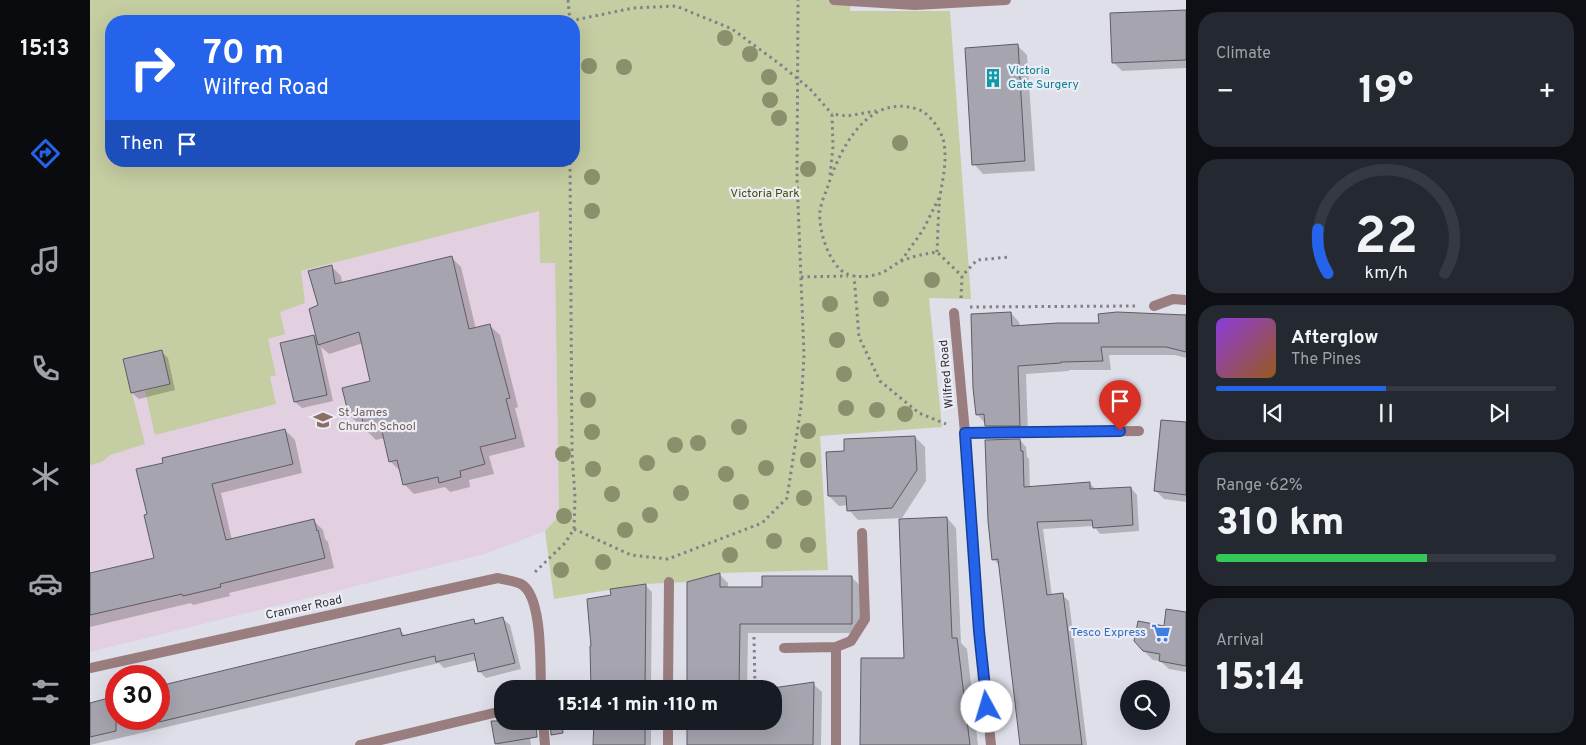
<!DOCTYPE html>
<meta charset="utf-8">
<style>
:root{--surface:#171b24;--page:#242831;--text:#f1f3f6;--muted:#9ea1a6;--line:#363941;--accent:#2563eb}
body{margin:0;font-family:Overpass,sans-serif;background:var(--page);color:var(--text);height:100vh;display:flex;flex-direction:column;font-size:19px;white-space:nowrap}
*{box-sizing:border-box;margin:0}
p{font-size:16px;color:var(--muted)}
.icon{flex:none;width:28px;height:28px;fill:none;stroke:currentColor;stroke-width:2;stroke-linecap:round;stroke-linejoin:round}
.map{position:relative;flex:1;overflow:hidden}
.side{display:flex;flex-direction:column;gap:12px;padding:12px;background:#0d0f14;width:400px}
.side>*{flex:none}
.hud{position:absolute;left:15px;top:15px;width:475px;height:152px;border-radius:20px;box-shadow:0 5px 20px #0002;background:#2563eb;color:#fff;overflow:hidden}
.buttons{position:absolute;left:1030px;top:680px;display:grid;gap:10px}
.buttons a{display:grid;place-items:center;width:50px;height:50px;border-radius:50%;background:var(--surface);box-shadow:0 5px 20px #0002;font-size:25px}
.speed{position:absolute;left:15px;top:665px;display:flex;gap:10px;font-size:25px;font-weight:700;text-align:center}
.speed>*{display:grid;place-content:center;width:65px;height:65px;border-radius:50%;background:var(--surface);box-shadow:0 5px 20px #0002;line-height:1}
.speed .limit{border:8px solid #d22;background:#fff;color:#111}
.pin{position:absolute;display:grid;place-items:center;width:42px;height:42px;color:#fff;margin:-51px -21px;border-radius:50% 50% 50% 0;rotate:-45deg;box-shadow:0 0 5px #0007}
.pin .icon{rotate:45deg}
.me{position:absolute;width:55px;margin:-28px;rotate:354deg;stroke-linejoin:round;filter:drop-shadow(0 0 4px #0008)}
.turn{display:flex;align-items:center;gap:18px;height:105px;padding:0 15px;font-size:22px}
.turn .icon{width:65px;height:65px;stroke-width:2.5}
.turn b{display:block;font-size:35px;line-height:42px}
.then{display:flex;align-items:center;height:48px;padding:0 15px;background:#0003;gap:10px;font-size:19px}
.big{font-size:38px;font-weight:800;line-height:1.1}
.side .widget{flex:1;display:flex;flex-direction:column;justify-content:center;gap:8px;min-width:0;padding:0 18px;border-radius:20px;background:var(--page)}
.side .dial{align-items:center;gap:0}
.dial svg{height:130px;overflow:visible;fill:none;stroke:var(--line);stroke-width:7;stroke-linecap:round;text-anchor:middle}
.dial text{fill:var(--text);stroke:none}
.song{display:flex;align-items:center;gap:15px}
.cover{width:60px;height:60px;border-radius:8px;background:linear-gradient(135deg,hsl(270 70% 55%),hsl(30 70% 35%))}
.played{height:5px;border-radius:2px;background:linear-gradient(90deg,var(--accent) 50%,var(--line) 50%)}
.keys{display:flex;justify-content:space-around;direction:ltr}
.heat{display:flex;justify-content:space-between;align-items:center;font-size:28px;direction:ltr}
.charge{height:8px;border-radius:4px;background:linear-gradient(90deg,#34c759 62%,var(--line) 0)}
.trip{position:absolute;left:404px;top:680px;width:288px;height:50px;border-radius:20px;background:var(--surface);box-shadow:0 5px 20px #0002;font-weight:800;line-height:50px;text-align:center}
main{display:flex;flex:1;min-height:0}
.dock{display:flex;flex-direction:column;width:90px;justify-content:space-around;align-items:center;background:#090b0e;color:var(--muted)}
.dock .icon{width:35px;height:35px}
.dock .current{color:var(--accent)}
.dock b{font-size:22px;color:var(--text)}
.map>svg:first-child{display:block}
</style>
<main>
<nav class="dock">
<b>15:13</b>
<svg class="icon current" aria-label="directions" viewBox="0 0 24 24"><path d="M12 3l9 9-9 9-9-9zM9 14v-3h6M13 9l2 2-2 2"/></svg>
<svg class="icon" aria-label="music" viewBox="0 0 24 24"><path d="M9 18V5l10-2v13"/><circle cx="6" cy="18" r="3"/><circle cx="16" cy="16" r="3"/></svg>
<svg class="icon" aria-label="phone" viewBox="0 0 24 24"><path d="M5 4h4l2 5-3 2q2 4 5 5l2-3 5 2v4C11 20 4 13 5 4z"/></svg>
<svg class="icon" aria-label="climate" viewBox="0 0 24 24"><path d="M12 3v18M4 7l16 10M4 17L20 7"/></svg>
<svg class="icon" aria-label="car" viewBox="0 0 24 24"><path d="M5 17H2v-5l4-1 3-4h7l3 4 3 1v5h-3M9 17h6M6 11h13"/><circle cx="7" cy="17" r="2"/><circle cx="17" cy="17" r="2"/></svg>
<svg class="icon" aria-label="filters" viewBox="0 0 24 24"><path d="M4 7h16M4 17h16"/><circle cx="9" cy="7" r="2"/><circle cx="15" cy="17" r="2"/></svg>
</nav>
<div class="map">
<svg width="1096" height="745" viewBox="0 0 1096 745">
<rect width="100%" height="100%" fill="#dedfe9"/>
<!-- education -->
<path fill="#e2cfe0" d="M449,211L450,263H465L469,516L455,531L395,554L0,652V324Z"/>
<!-- green -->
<path fill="#c5cda2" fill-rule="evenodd" d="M0,0H761L760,11H860L881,299L839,298L852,427L730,436L738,570L630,573L597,582L555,584L464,599L455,531L469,516L465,263H450L449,211L211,271L215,303L190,312L195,334L178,339L186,375L180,377L186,404L65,435L55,391L80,384L72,350L33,358L55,444L20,455L12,462L0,465ZM21,21H484V161H21Z"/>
<!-- shadow -->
<path fill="#0003" d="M1096,11V68L1032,71L1023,62Z
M927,45L937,55L945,171L893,174L884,164Z
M361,257L371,267L386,329L400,326L410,335L428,407L425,408L435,447L399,456L404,474L379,480L380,487L360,492L355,487L324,494L314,484L310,471L300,461L294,438L286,440L276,430L275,424L270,425L260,416L282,382L273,343L239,354L231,347L243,401L212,408L205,402L224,336L228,340L229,306L241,266L251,276L252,283Z
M1096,312V358L1085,355H1019L1021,370H979V371L936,374L938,434H904L887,414L921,313L929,322L930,327L1010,324L1095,316Z
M71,351L78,358L85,390L49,399L42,393Z
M1096,423V502L1074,499L1066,491Z
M195,430L205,440L212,473L131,493L142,540L223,520L233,530L235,539L238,542L244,568L139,593L140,596L103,605L101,603L0,627V574L66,559L56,516Z
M825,437L835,447L836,481L812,518L768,520L759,510L758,505L749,506L739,496L756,452Z
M930,440L936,447L937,457L939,459L940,488L999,483L1007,490L1041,488L1047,495L1049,531L1010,534L1004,526L953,529L962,596L972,595L979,601L997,745H931L910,566L903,559Z
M857,518L866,528L871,643L877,649L888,745H771L815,659Z
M630,575L638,583V588H673L762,578L771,586L770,633H658L657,689H598Z
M555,585L562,592L561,689H502L522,596Z
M1096,613V672L1079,669L1070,661L1063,660L1054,651L1075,627Z
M413,619L420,625L431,669L396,678L389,671L387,660L354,668L349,663L0,745V703L26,697V719H69V687L309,630L316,636L383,620L388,625Z
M723,684L732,692L731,745H597L682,721Z
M412,719V721H437L441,745H407L402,722Z
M505,721H561V745H504Z"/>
<!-- building -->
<path fill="#a6a4ae" stroke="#5d5c65" d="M1096,10V60L1022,63L1020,13Z
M928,44L935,161L882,165L875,48Z
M362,256L379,329L400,324L420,398L416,399L426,438L390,447L395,464L370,471L371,477L349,483L348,477L313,485L307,460L299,462L291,427L275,431L271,413L259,416L252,388L280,381L269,332L228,345L219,309L228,305L218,271L242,265L245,284Z
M921,312L922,326L968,323H1009L1008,314L1027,312L1096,315V352L1076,347H1011L1013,361L971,362V363L928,366L930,426H895L894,414L886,415L883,388L881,314Z
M224,335L237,395L204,402L190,343Z
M72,350L80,384L41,393L33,359Z
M1071,420L1096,422V495L1064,491Z
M195,429L203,464L122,484L136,540L224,519L227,531L228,530L235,558L130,584L131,587L93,596L92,594L0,615V573L64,558L54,515L57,514L46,469L73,463L72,458Z
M825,436L827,470L802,508L757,511L756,496H738L736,452L754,451V439Z
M930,439L931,451H933L934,487L1000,482V489L1041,487L1043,525L1003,528L1002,520L947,522L957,595L973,593L992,745H930L908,559L902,560L898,521L895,440Z
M857,517L862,638H867L880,745H770L771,658H814L809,519Z
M630,573V587H672V576H762V624H650L649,689H597V582Z
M556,584L555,689H501L500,646H501L497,599L521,595L520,589Z
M1076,609L1096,612V666L1069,661L1070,654L1053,651L1044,641L1048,621L1074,626Z
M413,617L425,663L388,672L384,653L346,662L345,656L69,722V686L310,628L312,636L384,619L385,624Z
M724,682L723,745H597V721H682V689H676Z
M26,696V731L0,737V703Z
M401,721H446L447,737L405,744Z
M460,721H472L473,733L461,735Z
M504,721H555V745H503Z"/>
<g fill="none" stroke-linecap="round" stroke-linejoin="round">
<!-- path -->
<path stroke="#808187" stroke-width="3" stroke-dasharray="2.5 4" stroke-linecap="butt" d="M478,0L480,21
M480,21L543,8L586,6L642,29L691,65L720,89L742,114
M740,175L743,147L742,114L757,116L786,111
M847,252C848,234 848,214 850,196C853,178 857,161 854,143C852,131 839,112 827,109C777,93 749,150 737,189C734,196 731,204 730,211C728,229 739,266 757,274C767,278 781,277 791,273C799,270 805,263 814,260C824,256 835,254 847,252L872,276
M811,261L833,230L849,198
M764,275L769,337L790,381L829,413L856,424
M711,277L758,276
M871,298L872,276L887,260L920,257
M880,307L1046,306
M484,529L541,555L578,559L672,523L697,498L711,407L714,355L707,179L708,0
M445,572L475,543L484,529L485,497L482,455L480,161
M664,637L665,689"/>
<!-- lane -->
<path stroke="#9a7d7e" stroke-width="10" d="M1064,306L1083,299L1096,300
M270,745L412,711"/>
<!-- street -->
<path stroke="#9a7d7e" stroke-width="10" d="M744,0L825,5L916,0
M864,313L875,433L889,631L901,745
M875,433L1049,431
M694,648L746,647L761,641L775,619L772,533
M0,668L408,578C415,580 425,581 431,584C453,596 450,666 451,689
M578,689L579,582
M453,721L455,745
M578,721V745
M746,745V647"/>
</g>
<!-- trees -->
<g fill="#8a8f6c">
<circle cx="635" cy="38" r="8"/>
<circle cx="660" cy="54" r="8"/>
<circle cx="499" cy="66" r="8"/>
<circle cx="534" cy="67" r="8"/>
<circle cx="679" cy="77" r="8"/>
<circle cx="680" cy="100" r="8"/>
<circle cx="689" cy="118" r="8"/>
<circle cx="810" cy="143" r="8"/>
<circle cx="718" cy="169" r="8"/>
<circle cx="502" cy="177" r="8"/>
<circle cx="502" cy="211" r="8"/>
<circle cx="842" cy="280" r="8"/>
<circle cx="791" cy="299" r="8"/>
<circle cx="740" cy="304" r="8"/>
<circle cx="747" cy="340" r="8"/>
<circle cx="754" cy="374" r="8"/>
<circle cx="498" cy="400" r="8"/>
<circle cx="756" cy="408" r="8"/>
<circle cx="787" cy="410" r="8"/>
<circle cx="815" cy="414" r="8"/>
<circle cx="649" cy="427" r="8"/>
<circle cx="718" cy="431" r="8"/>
<circle cx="502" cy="432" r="8"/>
<circle cx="608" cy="443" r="8"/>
<circle cx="585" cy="445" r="8"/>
<circle cx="473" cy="454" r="8"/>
<circle cx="718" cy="460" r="8"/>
<circle cx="557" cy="463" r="8"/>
<circle cx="676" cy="468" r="8"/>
<circle cx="503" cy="469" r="8"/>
<circle cx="636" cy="474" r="8"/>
<circle cx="591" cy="493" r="8"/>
<circle cx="522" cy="494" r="8"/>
<circle cx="714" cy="498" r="8"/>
<circle cx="651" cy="502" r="8"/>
<circle cx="560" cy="515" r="8"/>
<circle cx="474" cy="516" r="8"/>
<circle cx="535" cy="530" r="8"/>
<circle cx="684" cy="541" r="8"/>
<circle cx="718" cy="545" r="8"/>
<circle cx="640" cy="555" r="8"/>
<circle cx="513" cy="562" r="8"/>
<circle cx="471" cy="570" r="8"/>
</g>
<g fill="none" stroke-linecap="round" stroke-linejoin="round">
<!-- route casing -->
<g stroke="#184099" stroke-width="12">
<path id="route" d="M897,707L889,631L875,433L1030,431"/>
</g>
<!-- route -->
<use href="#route" stroke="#2563eb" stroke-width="9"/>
</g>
<!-- icons -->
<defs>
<g id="building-bare" transform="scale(1.5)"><path d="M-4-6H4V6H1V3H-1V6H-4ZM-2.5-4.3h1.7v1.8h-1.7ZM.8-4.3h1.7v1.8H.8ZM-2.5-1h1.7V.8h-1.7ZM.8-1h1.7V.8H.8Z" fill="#0f9aa8" stroke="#ebecf6" stroke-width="2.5" paint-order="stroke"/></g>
<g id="school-bare" transform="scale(1.5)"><path d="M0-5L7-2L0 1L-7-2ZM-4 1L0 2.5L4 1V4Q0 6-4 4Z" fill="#8d6e63" stroke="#ebecf6" stroke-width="2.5" paint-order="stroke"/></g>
<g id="supermarket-bare" transform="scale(1.5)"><path d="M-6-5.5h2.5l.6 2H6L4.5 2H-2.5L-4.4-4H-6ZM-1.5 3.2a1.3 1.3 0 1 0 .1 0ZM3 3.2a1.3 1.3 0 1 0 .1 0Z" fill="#3f7fe0" stroke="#ebecf6" stroke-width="2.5" paint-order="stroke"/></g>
</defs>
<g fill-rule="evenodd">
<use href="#building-bare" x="903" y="78"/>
<use href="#school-bare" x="233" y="420"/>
<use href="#supermarket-bare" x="1071" y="633"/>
</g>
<g text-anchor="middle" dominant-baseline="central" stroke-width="4.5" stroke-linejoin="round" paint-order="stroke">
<!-- culture labels -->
<g font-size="12" fill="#0d838f" stroke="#ebecf6" text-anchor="start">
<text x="918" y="71">Victoria<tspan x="918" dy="14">Gate Surgery</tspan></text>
</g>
<!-- park labels -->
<g font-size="12" fill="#464e06" stroke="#ebecf6">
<text x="675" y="194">Victoria Park</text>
</g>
<!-- street labels -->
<g font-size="12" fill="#313235" stroke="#ebecf6">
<text transform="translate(857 374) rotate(-95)">Wilfred Road</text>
<text transform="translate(214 608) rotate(-12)">Cranmer Road</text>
</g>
<!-- education labels -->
<g font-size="12" fill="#785e54" stroke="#ebecf6" text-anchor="start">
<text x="248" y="413">St James<tspan x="248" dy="14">Church School</tspan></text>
</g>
<!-- shop labels -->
<g font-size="12" fill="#366cbe" stroke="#ebecf6" text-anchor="end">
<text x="1056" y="633">Tesco Express</text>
</g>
</g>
</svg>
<div class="buttons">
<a><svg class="icon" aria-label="search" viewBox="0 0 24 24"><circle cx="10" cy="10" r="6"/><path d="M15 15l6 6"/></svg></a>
</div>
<div class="speed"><div class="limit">30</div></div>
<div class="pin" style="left:1030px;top:431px;background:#d93025"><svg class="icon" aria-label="arrive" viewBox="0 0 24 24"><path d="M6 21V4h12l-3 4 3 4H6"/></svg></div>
<svg class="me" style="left:897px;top:707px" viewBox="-20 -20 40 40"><circle r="19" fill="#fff"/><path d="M0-13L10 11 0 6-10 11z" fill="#2563eb"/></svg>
<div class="trip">15:14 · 1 min · 110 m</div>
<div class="hud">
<div class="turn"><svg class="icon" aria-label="right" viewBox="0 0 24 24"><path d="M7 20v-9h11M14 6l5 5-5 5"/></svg><div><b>70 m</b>Wilfred Road</div></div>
<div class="then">Then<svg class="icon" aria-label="arrive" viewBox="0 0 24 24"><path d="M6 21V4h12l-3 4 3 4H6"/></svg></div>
</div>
</div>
<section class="side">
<div class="widget"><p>Climate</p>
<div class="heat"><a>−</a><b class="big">19°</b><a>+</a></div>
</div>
<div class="widget dial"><svg viewBox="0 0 100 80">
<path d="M14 69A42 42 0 1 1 86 69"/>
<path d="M14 69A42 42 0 0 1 8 42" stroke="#2563eb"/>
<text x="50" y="56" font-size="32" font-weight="700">22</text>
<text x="50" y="72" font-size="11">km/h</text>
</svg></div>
<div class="widget">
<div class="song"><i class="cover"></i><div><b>Afterglow</b><p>The Pines</p></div></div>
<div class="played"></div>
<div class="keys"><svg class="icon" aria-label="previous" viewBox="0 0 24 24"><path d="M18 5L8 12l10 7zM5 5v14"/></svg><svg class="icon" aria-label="pause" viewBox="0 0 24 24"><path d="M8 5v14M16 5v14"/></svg><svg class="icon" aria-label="next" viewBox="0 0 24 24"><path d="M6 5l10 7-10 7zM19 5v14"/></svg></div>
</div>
<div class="widget"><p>Range · 62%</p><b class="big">310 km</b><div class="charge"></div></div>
<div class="widget"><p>Arrival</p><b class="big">15:14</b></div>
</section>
</main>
